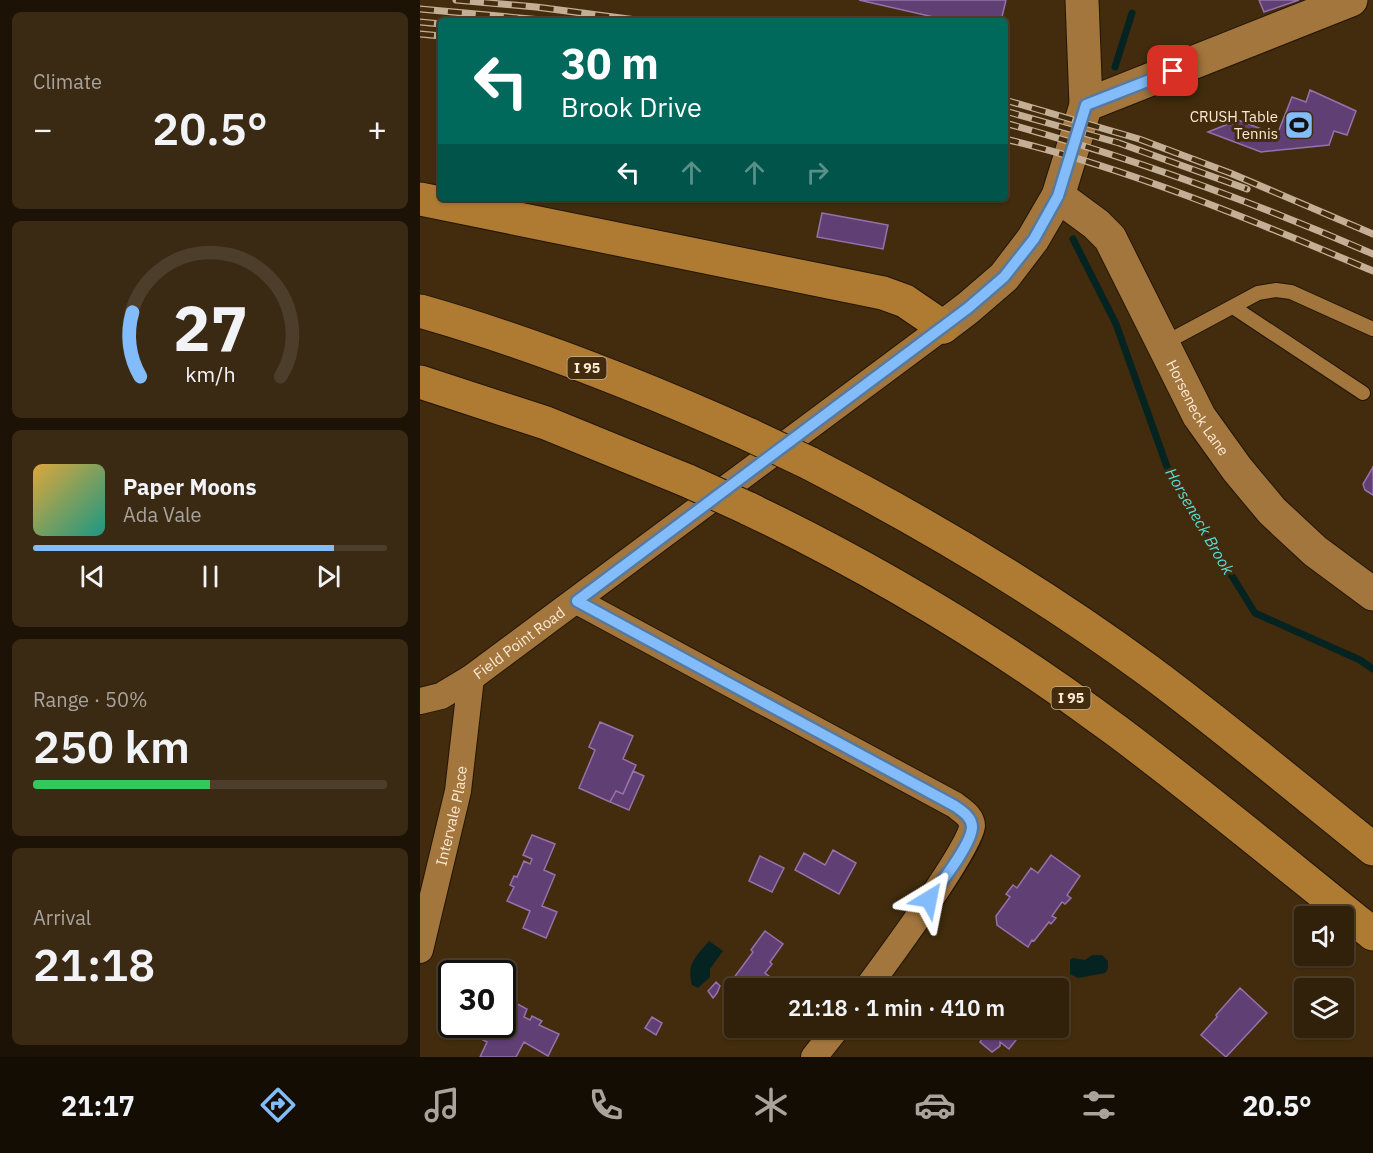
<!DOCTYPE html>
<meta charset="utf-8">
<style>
:root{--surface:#32210a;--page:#3a2913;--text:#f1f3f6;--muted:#a8a39c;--line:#4d3e2b;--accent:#83bcfa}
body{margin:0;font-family:"IBM Plex Sans",sans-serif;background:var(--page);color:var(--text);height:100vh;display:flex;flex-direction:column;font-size:22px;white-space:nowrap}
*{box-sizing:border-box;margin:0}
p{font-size:20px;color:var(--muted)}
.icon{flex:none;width:33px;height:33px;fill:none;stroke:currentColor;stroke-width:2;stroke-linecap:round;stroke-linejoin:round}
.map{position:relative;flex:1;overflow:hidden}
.sheet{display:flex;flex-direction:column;gap:12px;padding:12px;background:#1c1206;width:420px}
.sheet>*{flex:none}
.banner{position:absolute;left:18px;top:18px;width:570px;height:183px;border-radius:6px;box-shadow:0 2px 4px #0004,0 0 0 2px var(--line);background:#00695c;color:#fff;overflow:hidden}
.tools{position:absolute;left:874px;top:906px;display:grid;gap:12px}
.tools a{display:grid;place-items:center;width:60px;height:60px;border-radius:6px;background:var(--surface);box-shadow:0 2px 4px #0004,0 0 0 2px var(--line);font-size:30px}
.speed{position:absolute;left:18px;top:960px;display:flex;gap:12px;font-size:30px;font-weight:700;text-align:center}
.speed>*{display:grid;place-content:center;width:78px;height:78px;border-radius:50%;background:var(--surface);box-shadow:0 2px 4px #0004,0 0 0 2px var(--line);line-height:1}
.speed .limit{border:3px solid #111;border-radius:9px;background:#fff;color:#111}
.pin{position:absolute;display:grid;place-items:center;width:51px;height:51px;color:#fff;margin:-26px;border-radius:12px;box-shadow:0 3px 9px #0006}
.me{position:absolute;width:66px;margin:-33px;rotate:35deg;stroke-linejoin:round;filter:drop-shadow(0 0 4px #0008)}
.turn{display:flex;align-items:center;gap:21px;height:126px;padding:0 24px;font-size:27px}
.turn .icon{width:78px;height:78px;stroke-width:2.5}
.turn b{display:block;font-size:42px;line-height:51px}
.lanes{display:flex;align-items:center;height:57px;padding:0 24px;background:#0003;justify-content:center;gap:30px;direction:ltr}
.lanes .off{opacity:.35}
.big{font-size:45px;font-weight:600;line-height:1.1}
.sheet .card{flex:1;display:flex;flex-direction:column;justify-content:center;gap:9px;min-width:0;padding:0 21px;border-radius:9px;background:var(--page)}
.sheet .dial{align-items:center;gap:0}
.dial svg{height:156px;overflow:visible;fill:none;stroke:var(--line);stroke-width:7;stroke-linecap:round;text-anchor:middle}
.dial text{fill:var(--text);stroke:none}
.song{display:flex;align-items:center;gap:18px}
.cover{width:72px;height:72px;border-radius:9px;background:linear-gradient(135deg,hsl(40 70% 55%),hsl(170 70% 35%))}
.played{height:6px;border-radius:3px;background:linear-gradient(90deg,var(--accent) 85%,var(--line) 85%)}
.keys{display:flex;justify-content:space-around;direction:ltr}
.heat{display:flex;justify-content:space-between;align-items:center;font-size:33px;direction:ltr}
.charge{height:9px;border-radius:4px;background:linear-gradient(90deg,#34c759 50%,var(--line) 0)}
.trip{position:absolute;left:304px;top:978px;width:345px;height:60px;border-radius:6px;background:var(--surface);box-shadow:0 2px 4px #0004,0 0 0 2px var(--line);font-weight:600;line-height:60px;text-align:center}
.menu{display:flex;height:96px;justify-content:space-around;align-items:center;background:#140d04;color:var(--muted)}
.menu .icon{width:42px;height:42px}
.menu .on{color:var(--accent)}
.menu b{font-size:27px;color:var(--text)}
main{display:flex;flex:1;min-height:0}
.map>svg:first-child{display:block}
</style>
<main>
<section class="sheet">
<div class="card"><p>Climate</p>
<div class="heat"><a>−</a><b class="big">20.5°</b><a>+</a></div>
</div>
<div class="card dial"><svg viewBox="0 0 100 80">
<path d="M14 69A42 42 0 1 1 86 69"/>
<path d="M14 69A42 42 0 0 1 10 36" stroke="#83bcfa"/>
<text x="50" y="56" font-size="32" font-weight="700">27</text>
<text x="50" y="72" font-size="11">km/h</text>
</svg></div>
<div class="card">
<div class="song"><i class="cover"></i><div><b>Paper Moons</b><p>Ada Vale</p></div></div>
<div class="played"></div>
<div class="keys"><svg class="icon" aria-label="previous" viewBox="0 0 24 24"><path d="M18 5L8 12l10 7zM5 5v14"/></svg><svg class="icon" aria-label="pause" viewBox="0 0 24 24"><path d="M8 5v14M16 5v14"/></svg><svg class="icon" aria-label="next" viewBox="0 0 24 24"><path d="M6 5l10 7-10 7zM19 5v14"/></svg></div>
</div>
<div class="card"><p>Range · 50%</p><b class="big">250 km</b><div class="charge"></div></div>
<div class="card"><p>Arrival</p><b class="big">21:18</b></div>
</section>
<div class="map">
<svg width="953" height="1057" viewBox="0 0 953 1057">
<rect width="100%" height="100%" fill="#422c0d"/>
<!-- water -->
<path fill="#052321" d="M289,941L303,951L290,969V977L278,988L272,985C266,963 276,957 289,941Z
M672,955H682L688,961V969L685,973L658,978L650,974V960L653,958L665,960Z"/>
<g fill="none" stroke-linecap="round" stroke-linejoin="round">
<!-- stream -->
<path stroke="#052321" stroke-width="7" d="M695,67L712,13
M653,239L696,324L751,478L835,613L940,660L953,669"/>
</g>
<!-- building -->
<path fill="#603f74" stroke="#9572ab" stroke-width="1.5" d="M439,0H586L581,21H531Z
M839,0H879L844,12Z
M890,90L936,111L927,135L914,131L909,145L841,152L788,132L818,120L857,135L872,97L886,102Z
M402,213L468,225L463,249L397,237Z
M953,467V495L945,490L943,484Z
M180,722L213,736L203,759L216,765L203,794L196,791L190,802L159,788L175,750L169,747Z
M213,771L224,776L209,810L190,802L196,791L203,794Z
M112,835L135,844L124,870L135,875L122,906L137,912L126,938L103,928L110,911L87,901L94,887L90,885L94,876L97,877L104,861L110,864L112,859L103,855Z
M413,850L436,863L419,894L375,870L384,853L405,865Z
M631,855L660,876L647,895L651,898L645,904L642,902L632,916L636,918L631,924L629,922L614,941L612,940L608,947L577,925L576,916L590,897L586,894L593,885L597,888L611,868L618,873Z
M340,856L364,868L352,892L329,881Z
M345,931L363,944L350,962L352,964L345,973L353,979L351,980L355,983L351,988H315V1006L306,999L312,991L307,987L333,952L331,950Z
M296,982L300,986L297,993L293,998L288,991Z
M820,988L847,1013L806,1057L781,1035L797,1017L796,1015Z
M88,999L107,1009L104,1017L110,1020L112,1016L122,1021L119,1025L139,1034L128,1056L104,1042L96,1057H60L67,1042L63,1040L71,1024H82V1006L84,1007Z
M232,1017L242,1023L236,1035L225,1028Z
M569,1028H610L606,1034L603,1031L589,1049L580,1042V1046L572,1052L560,1042Z"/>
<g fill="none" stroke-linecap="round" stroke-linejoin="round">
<!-- lane casing -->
<g stroke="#231605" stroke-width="16">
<path id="lane" d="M813,307L943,393
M743,344L838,293L856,290L871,292L953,329"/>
</g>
<!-- street casing -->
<g stroke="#231605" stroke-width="28">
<g id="street">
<path d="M157,601L535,805C542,811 552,816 552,826C553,845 464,965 447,988"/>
<path id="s1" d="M0,701L21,696L51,678L523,327"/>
<path id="s2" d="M0,950L38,791L51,678"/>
<path d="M394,1057L417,1028"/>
</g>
</g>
<!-- secondary casing -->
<g stroke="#231605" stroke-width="35">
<g id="secondary">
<path d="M666,105L931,0"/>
<path id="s3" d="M638,196L676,224L690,238L779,416L817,469L852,511L895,551L953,594"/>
<path d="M523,327L548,308L584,277L613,239L638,196L666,105L662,0"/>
</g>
</g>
<!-- highway casing -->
<g stroke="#231605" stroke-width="35">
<path id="highway" d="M0,199L463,293L485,301L523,327
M0,311C113,343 223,387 330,435
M0,382L126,423L268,481
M389,463C507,524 622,592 729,671C806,728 879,790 953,849
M327,508C457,570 581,645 697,731C784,796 868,866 953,934"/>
</g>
<!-- lane -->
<use href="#lane" stroke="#a3763d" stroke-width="14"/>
<!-- street -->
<use href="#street" stroke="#a3763d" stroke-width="26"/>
<!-- secondary -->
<use href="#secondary" stroke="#a3763d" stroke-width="33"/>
<!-- highway -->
<use href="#highway" stroke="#af7a31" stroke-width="33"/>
<!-- rail casing -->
<g stroke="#c4af96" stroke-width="7">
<path id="rail" d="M36,0L116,7L224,21
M0,9L133,21
M0,22L21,24
M0,34L21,36
M585,100L719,139L810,173L953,234
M585,111L699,143L827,189
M585,123C710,157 834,202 953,254
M585,139C711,169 834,221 953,271"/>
</g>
<!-- rail -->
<use href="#rail" stroke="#422c0d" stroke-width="4.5" stroke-dasharray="14" stroke-linecap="butt"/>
<!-- highway-bridge casing -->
<g stroke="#231605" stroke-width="35" stroke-linecap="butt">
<path id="highway-bridge" d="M330,435L389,463
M268,481L327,508"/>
</g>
<!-- highway-bridge -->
<use href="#highway-bridge" stroke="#af7a31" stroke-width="33"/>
</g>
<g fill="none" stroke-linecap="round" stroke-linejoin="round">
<!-- route casing -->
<g stroke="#557aa2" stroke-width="15">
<path id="route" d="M509,899C520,884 552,844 552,827C552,817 542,811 535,806L157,601L548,308L584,277L614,239L638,196L666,105L753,71"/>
</g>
<!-- route -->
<use href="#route" stroke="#83bcfa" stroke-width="10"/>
</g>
<!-- icons -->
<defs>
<g id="stadium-square" transform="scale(1.5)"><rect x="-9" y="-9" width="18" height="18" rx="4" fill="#83bcfa" stroke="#422c0d"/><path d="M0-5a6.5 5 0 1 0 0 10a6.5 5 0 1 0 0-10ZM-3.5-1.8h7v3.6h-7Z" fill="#111"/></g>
</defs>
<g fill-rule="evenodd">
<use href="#stadium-square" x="879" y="125"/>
</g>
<g text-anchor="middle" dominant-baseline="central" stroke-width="6" stroke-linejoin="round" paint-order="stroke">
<!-- shield labels -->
<g fill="#422c0d" stroke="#c5b098" stroke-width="1.5">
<rect x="147.5" y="357" width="39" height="22" rx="4.5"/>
<rect x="631.5" y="687" width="39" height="22" rx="4.5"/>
</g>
<g font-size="14" font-weight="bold" fill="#fde9d3">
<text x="167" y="368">I 95</text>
<text x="651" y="698">I 95</text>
</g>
<!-- poi labels -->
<g font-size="15" fill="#fde9d3" stroke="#422c0d" text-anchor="end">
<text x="858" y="116">CRUSH Table<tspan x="858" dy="17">Tennis</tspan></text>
</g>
<!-- street labels -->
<g font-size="15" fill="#fde9d3" stroke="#422c0d">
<text stroke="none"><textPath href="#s3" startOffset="258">Horseneck Lane</textPath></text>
<text stroke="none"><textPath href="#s1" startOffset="116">Field Point Road</textPath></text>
<text stroke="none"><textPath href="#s2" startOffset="138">Intervale Place</textPath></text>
</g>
<!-- water labels -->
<g font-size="16" font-style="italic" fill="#57ddd7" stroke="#422c0d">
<text transform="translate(780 521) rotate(60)">Horseneck Brook</text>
</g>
</g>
</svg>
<div class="tools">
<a><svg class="icon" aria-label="sound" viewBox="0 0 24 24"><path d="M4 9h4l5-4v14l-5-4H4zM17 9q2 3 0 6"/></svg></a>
<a><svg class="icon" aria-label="layers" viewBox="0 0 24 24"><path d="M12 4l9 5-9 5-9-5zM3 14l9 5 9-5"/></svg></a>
</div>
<div class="speed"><div class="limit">30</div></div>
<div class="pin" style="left:753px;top:71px;background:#d93025"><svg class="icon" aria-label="arrive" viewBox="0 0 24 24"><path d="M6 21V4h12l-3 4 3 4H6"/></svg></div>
<svg class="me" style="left:509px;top:899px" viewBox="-20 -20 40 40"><path d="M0-17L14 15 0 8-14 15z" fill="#83bcfa" stroke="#fff" stroke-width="4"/></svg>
<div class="trip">21:18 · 1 min · 410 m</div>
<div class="banner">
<div class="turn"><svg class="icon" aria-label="left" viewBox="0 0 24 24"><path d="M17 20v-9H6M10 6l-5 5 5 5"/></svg><div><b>30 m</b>Brook Drive</div></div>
<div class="lanes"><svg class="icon" aria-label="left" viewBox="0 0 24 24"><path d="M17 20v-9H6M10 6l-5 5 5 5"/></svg><svg class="icon off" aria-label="ahead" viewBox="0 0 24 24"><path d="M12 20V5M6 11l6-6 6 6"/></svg><svg class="icon off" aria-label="ahead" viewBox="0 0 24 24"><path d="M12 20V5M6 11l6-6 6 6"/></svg><svg class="icon off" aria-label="right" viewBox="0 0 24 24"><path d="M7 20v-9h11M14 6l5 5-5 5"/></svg></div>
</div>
</div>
</main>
<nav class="menu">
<b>21:17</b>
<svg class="icon on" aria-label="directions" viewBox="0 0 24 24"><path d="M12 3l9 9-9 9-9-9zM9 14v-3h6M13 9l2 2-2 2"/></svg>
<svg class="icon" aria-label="music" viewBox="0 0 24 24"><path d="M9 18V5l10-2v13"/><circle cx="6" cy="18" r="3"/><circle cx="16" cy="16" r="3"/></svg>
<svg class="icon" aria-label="phone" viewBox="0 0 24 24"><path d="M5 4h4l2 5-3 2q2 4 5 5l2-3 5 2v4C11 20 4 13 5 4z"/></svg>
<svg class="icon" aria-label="climate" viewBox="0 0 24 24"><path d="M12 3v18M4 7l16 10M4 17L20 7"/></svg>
<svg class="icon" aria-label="car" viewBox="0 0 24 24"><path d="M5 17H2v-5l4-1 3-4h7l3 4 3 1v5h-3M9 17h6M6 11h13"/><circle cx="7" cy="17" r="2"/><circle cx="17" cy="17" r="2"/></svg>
<svg class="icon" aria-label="filters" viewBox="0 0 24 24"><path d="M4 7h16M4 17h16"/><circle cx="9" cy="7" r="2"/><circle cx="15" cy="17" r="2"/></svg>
<b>20.5°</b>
</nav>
